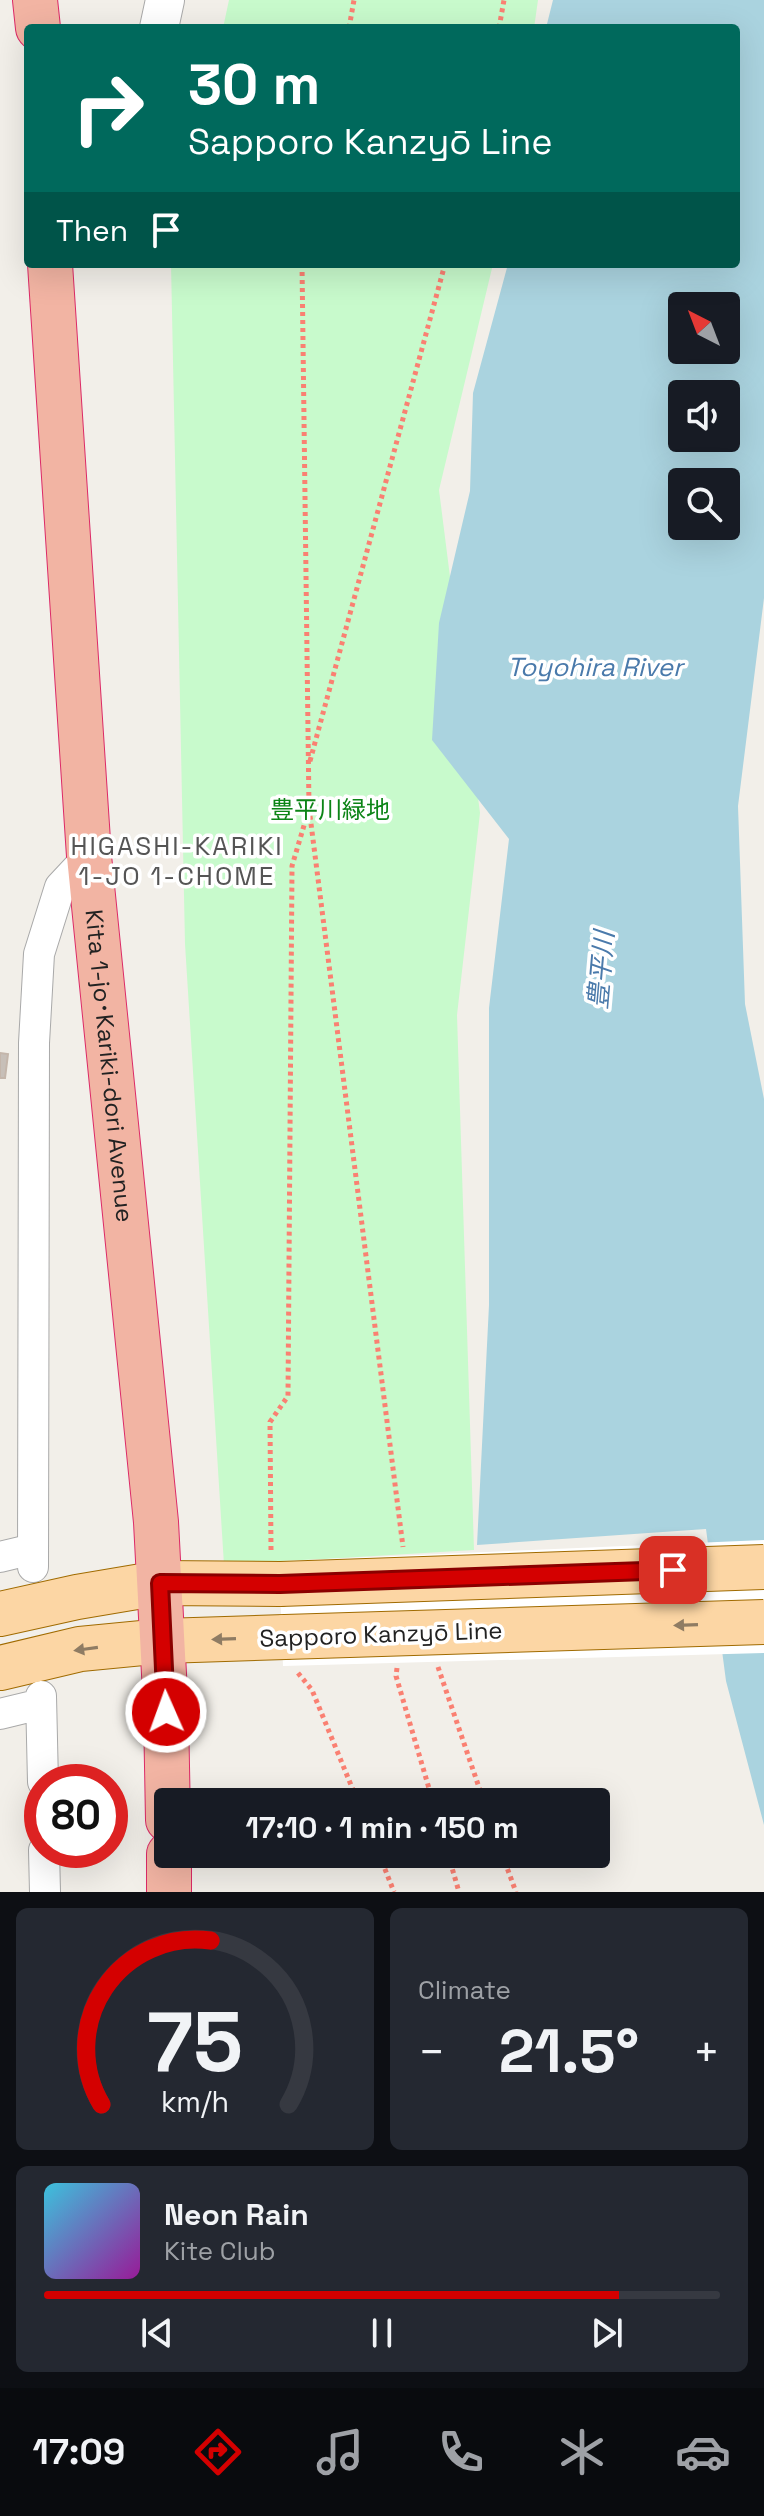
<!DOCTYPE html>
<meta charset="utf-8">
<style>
:root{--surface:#171b24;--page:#242831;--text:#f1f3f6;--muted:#9ea1a6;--line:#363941;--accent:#d40000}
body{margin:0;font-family:"Space Grotesk","Noto Sans JP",sans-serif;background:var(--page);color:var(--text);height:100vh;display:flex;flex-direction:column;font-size:30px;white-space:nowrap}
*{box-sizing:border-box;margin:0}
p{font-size:26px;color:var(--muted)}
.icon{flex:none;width:44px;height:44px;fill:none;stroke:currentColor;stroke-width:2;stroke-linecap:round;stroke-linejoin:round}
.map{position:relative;height:1892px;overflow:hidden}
.panel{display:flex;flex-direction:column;gap:16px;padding:16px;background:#0d0f14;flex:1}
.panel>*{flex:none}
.top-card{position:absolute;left:24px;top:24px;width:716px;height:244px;border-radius:8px;box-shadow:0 8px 32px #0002;background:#00695c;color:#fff;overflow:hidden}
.needle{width:52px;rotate:318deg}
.controls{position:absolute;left:668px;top:292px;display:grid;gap:16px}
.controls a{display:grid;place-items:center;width:72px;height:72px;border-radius:8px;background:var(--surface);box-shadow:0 8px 32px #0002;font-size:40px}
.speed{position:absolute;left:24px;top:1764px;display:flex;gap:16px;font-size:40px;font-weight:700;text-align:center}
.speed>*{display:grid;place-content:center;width:104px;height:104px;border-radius:50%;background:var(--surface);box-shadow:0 8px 32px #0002;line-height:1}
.speed .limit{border:12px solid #d22;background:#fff;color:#111}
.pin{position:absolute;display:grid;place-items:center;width:68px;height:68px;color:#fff;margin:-34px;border-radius:16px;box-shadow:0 4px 12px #0006}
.me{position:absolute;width:88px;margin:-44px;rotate:358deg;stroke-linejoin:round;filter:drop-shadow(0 0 6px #0008)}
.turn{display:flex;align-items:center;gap:28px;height:168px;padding:0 32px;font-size:36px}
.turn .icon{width:104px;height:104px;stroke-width:2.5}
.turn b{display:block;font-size:56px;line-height:68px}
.then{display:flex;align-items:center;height:76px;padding:0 32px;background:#0003;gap:16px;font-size:30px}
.big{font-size:60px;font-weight:700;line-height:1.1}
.panel .tile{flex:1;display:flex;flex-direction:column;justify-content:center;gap:12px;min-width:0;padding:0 28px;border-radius:12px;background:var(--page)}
.panel .dial{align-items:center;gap:0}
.dial svg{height:208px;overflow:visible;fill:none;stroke:var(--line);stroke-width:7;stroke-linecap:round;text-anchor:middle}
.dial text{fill:var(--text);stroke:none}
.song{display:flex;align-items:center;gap:24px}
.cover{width:96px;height:96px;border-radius:12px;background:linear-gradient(135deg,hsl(190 70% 55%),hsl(300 70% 35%))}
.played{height:8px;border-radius:4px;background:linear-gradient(90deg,var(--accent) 85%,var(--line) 85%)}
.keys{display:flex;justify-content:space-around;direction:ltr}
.heat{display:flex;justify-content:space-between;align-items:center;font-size:44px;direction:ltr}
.panel .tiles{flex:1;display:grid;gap:16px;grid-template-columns:1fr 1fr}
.tile:last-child{grid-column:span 2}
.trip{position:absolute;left:154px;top:1788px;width:456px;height:80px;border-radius:8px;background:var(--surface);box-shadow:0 8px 32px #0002;font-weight:700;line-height:80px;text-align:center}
.tab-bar{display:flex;height:128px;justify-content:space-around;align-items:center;background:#090b0e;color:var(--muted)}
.tab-bar .icon{width:56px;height:56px}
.tab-bar .active{color:var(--accent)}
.tab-bar b{font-size:36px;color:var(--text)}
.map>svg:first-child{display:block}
</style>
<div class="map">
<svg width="764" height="1892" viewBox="0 0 764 1892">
<rect width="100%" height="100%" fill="#f2efe9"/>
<!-- park -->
<path fill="#c8facc" d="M229,0H538L534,28H223Z
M171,264H493L439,490L480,813L457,1015L474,1550L224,1565L185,944Z"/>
<!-- water -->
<path fill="#aad3df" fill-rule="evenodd" d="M553,0H764V598L738,806L745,1004L764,1099V1825L726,1681L706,1529L477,1545L489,1305V1008L509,839L432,740L439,623L470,491L473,393L508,264H736V28H546ZM682,306H726V350H682ZM682,394H726V438H682ZM682,482H726V526H682Z"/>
<!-- pier -->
<path fill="#fff" d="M764,1540V1653L283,1666L279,1561Z"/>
<!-- building -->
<path fill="#c7bfb8" stroke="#c4b6ab" stroke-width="2" d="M0,1053L8,1054L5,1078H0Z"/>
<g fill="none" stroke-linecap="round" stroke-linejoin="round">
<!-- minor casing -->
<g stroke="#a9a9a9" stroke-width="32">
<path id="minor" d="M0,1557L33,1549
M33,1567L34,1043L39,954L60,887L89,856
M41,1696L43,1782
M0,1714L41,1704
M44,1850L45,1892"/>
</g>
<!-- tertiary casing -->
<g stroke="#a9a9a9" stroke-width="40">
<path id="tertiary" d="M159,28L165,0"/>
</g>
<!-- primary casing -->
<g stroke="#a06b00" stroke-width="46">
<path id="primary" d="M0,1614L77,1597L160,1583L280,1584
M0,1668L80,1649L163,1641L285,1637"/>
</g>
<!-- trunk casing -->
<g stroke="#dc2a67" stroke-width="46">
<g id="trunk">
<path d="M35,0L38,28"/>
<path id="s1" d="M50,264L89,856L156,1522L166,1712L168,1820"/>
<path d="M169,1854V1892"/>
</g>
</g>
<!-- path -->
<path stroke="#fa8072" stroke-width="5" stroke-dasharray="4 4" stroke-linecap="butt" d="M349,28L354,0
M499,28L504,0
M302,264L309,808L403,1547
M310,761L445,264
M271,1550L270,1422L288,1396L292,866L308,812
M438,1667L484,1802
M397,1668L396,1676L433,1802
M298,1673L312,1690L358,1802
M379,1854L394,1892
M448,1854L459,1892
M502,1854L516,1892"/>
<!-- minor -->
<use href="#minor" stroke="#fff" stroke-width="30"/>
<!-- tertiary -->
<use href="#tertiary" stroke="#fff" stroke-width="38"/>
<!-- primary -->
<use href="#primary" stroke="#fcd6a4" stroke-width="44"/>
<!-- trunk -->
<use href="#trunk" stroke="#f2b4a3" stroke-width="44"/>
<!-- primary-bridge casing -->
<g stroke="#a06b00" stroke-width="46" stroke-linecap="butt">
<path id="primary-bridge" d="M280,1584L764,1567
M285,1637L764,1622"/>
</g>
<!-- primary-bridge -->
<use href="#primary-bridge" stroke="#fcd6a4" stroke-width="44"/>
</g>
<!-- one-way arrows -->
<defs><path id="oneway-solid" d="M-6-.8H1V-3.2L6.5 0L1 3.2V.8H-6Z" transform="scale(2)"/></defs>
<g fill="#8f7c63">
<use href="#oneway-solid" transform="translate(686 1625) rotate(178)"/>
<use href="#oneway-solid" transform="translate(224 1639) rotate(178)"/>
<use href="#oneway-solid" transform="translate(86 1649) rotate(172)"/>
</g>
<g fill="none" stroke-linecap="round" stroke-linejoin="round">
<!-- route casing -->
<g stroke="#8a0000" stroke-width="20">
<path id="route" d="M166,1712L160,1583L280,1584L673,1570"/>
</g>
<!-- route -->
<use href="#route" stroke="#d40000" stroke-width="14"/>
</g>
<g text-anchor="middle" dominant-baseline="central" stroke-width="7" stroke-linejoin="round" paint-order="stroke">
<!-- park labels -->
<g font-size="24" fill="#0c8416" stroke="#fff">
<text x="330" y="809">豊平川緑地</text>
</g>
<!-- street labels -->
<g font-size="24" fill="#222" stroke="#fff">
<text stroke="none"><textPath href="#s1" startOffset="804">Kita 1-jo･Kariki-dori Avenue</textPath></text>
<text transform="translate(381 1634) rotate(-2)">Sapporo Kanzyō Line</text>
</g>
<!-- water labels -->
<g font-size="26" font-style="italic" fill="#4a7aab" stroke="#fff">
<text x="595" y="667">Toyohira River</text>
<text transform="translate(601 970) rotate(-85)">豊平川</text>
</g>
<!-- neighbourhood labels -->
<g font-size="26" letter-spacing="2" fill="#555" stroke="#fff">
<text x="177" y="846">HIGASHI-KARIKI<tspan x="177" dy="30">1-JO 1-CHOME</tspan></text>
</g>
</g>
</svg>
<div class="controls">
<a><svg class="needle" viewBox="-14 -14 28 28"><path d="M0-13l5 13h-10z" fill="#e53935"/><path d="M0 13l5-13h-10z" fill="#9ea1a6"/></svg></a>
<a><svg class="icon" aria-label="sound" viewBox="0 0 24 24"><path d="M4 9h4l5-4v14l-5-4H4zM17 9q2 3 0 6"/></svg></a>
<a><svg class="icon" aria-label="search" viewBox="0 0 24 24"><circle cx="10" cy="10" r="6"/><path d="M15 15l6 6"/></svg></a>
</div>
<div class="speed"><div class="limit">80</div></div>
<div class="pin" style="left:673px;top:1570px;background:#d93025"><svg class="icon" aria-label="arrive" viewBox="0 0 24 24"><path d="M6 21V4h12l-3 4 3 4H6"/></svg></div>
<svg class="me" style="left:166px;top:1712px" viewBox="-20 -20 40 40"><circle r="17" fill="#d40000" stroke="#fff" stroke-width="3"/><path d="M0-11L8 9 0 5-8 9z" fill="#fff"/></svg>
<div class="trip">17:10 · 1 min · 150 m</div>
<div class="top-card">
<div class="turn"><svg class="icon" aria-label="right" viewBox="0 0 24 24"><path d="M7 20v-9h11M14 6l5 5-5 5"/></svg><div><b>30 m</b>Sapporo Kanzyō Line</div></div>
<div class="then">Then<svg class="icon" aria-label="arrive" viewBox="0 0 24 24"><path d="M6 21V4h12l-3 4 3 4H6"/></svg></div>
</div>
</div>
<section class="panel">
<div class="tiles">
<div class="tile dial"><svg viewBox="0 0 100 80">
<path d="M14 69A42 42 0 1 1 86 69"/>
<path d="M14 69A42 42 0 0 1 56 6" stroke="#d40000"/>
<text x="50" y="56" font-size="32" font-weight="700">75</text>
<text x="50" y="72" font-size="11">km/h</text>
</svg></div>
<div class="tile"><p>Climate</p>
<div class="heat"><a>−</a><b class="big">21.5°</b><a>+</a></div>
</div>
<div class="tile">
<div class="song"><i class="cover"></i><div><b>Neon Rain</b><p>Kite Club</p></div></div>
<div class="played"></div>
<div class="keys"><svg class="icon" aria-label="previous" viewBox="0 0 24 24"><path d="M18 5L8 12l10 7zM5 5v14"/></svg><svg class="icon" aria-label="pause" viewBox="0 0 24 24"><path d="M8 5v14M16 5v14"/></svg><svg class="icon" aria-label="next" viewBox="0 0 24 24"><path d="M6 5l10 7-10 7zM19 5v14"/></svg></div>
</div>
</div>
</section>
<nav class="tab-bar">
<b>17:09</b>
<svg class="icon active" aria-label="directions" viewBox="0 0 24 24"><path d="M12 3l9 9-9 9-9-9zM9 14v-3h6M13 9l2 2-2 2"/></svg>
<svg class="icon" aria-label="music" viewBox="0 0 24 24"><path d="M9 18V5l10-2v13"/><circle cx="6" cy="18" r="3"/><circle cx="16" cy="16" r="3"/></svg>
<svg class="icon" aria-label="phone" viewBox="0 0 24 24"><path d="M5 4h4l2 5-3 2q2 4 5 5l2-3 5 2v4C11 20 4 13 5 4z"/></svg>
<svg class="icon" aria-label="climate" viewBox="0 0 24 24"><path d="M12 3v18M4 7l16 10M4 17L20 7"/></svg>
<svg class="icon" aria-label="car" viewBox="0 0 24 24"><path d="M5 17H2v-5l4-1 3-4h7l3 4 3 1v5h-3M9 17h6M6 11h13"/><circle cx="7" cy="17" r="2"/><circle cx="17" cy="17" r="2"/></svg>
</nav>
